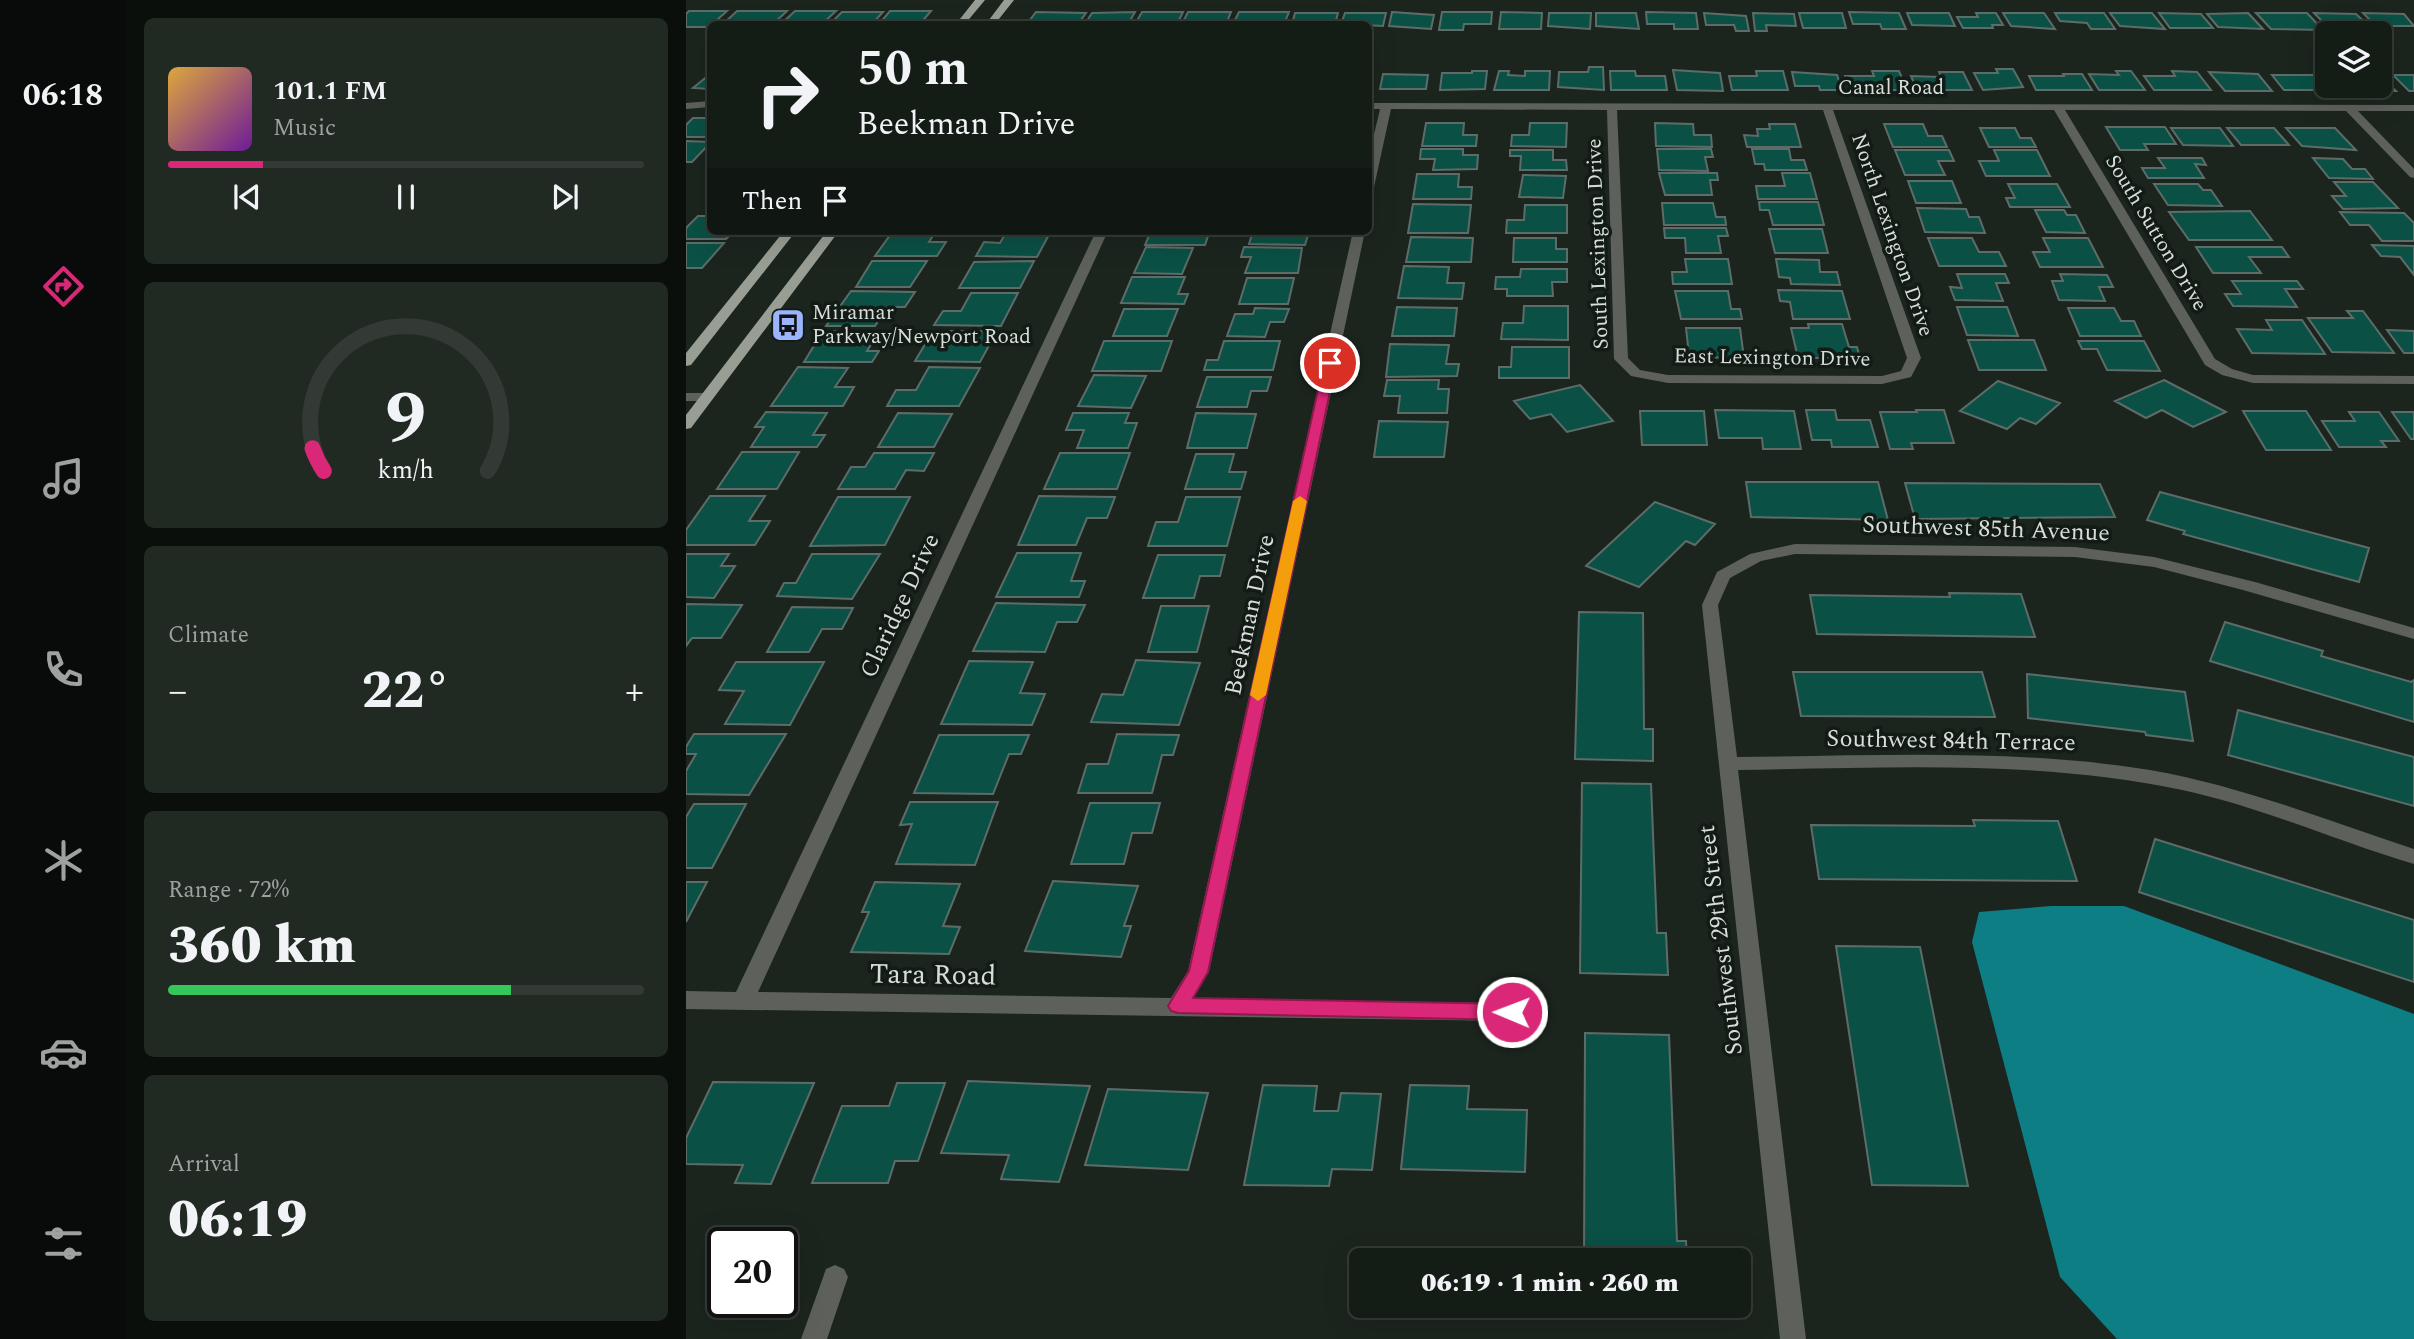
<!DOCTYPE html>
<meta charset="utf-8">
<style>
:root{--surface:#141c16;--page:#212923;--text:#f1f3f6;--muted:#9da1a1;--line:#333a35;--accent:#db2777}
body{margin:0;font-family:Spectral,serif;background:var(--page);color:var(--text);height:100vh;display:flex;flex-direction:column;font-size:26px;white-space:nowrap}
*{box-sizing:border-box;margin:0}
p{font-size:23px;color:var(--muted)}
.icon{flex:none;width:38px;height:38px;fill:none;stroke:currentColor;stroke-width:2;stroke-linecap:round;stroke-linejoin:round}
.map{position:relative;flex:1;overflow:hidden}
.details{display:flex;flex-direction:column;gap:18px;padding:18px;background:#0b0f0c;width:560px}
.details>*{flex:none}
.hud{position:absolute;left:21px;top:21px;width:665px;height:214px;border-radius:10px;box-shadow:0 7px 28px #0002,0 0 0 2px var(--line);background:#141c16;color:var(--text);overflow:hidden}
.buttons{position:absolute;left:1629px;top:21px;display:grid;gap:14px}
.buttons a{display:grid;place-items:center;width:77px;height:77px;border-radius:10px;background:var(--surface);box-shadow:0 7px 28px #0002,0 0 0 2px var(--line);font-size:35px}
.speed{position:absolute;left:21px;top:1227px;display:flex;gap:14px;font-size:35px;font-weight:700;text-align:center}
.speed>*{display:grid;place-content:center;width:91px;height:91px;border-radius:50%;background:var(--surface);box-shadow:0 7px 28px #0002,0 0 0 2px var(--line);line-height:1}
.speed .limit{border:4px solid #111;border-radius:10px;background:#fff;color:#111}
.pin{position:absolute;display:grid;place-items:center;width:60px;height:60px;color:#fff;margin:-30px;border:4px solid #fff;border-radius:50%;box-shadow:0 2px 7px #0007}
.me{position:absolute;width:77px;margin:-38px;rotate:271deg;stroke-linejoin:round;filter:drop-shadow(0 0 5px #0008)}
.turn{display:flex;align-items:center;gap:24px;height:147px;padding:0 35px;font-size:32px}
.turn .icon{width:91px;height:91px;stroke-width:2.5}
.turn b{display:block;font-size:49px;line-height:60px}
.then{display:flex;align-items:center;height:66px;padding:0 35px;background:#0003;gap:14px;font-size:26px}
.big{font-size:52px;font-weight:800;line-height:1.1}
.details .card{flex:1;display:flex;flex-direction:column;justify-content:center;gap:10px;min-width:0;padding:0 24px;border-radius:10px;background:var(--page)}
.details .dial{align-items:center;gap:0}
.dial svg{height:182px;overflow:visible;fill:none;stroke:var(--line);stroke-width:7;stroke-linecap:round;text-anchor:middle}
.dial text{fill:var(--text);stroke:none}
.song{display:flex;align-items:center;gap:21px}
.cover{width:84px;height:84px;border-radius:10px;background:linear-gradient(135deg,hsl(40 70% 55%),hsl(280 70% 35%))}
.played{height:7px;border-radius:4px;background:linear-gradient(90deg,var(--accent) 20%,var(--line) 20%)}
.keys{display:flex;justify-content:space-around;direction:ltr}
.heat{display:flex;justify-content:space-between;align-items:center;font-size:38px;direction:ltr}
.charge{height:10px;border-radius:5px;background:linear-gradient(90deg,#34c759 72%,var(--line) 0)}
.trip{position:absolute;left:663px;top:1248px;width:402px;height:70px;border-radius:10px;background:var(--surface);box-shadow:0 7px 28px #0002,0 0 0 2px var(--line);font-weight:800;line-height:70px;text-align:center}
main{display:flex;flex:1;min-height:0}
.tabs{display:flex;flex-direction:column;width:126px;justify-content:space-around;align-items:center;background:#080b09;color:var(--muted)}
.tabs .icon{width:49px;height:49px}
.tabs .on{color:var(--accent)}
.tabs b{font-size:32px;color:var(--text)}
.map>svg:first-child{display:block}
</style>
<main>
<nav class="tabs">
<b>06:18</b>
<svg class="icon on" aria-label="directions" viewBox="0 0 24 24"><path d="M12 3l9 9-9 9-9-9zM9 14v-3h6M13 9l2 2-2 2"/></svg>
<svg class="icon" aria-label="music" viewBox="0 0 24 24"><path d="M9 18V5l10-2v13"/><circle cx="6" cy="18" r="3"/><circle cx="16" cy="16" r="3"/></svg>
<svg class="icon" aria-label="phone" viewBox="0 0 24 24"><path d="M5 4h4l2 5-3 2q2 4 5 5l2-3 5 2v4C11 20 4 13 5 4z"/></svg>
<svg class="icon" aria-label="climate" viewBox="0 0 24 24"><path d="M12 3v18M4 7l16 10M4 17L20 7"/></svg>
<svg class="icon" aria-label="car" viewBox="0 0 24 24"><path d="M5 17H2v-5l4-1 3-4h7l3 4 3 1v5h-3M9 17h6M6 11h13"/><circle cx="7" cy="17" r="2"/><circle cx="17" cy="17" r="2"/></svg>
<svg class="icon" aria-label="filters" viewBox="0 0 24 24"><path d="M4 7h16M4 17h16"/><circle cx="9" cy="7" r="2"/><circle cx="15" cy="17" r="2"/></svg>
</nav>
<section class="details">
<div class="card">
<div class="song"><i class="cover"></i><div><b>101.1 FM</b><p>Music</p></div></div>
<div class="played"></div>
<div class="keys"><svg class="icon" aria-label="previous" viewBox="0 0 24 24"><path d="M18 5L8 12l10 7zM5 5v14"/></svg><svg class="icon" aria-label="pause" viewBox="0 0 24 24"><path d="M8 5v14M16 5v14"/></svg><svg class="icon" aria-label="next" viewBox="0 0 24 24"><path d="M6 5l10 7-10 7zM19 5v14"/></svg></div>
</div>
<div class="card dial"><svg viewBox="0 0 100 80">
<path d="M14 69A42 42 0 1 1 86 69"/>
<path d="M14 69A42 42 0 0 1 9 59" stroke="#db2777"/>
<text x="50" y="56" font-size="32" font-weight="700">9</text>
<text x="50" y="72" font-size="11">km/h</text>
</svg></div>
<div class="card"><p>Climate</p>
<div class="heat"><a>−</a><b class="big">22°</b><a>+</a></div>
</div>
<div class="card"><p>Range · 72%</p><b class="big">360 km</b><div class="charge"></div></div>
<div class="card"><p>Arrival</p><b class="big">06:19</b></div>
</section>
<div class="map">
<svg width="1728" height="1339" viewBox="0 0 1728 1339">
<rect width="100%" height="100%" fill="#1b251e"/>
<!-- water -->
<path fill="#0d7e84" d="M1365,906H1438L1728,1014V1339H1431L1374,1277L1286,942L1293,912Z"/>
<!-- building -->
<path fill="#0a5044" stroke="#5d6c68" stroke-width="2" d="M3,11H41L23,27H0V14Z
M51,11H101L87,24L38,23Z
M109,11H150L136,24H95Z
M204,11H245L234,24H193Z
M156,12H197L186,24H144Z
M350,12L400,13L392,24H341Z
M449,12L442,24H399L406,13Z
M456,12H497L491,24H449Z
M502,12H545L540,24H496Z
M553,12H603L598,24H547Z
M706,12L748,15L745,29L703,26Z
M756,12H806L805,24H778L777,30H753Z
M815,12L856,13L855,29H813Z
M960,12L1010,13L1012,29H988V24H961Z
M1163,12L1213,13L1220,29H1196L1194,24H1167Z
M609,13H652L649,24H606Z
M659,13H700L697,26L655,24Z
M863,13H905L904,29L862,26Z
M910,13H950L953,29L910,26Z
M1018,13L1060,16L1063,31H1050L1048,25H1020Z
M1067,13L1108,14L1110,26L1080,25L1081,31H1069Z
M1113,13H1156L1160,28H1117Z
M1221,13H1263L1269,26L1226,25Z
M1290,13H1310L1317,25H1306L1307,28H1277L1271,17H1292Z
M1317,13H1358L1369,29L1325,26Z
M1369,13H1418L1429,29H1405L1401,23L1374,21Z
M1424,13H1466L1479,29L1434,26Z
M1473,13L1515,14L1527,28H1484Z
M1562,13L1577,29L1532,27L1521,14Z
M1570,13H1621L1637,30L1585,29Z
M1628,13L1670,14L1687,30L1644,29Z
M1677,13L1718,14L1728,26H1690Z
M903,67H917L918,90L872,87L873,72H902Z
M1310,69H1327L1337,87L1297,90L1288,73H1312Z
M987,70L1034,73L1037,91L991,90Z
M786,71H801L799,89L754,90L756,73H786Z
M813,71H823L822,75L839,76V71H864L863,90H808Z
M924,71H949L950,76H979L981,90H925Z
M1070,71H1097L1102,90H1046L1043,76H1071Z
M1186,71H1213L1221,90H1164L1159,76H1188Z
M1430,71H1445L1459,90H1413L1403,74L1433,75Z
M1486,71L1511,72L1525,90H1468L1458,76H1489Z
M1106,72L1151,75L1156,90H1134L1133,86H1109Z
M1253,72H1277L1286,90H1231L1225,76L1255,77Z
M1523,72L1572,74L1586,91H1539Z
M24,74V89L7,88Z
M697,74L742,75L740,89H694Z
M1377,74H1396L1406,90H1350L1343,76H1378Z
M1586,75H1631L1645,90H1598Z
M1694,75L1710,91H1655L1650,86H1694Z
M1707,75H1728V91H1723Z
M7,118H24V137H0V125Z
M740,123H778L777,135H791L790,146H736Z
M844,123H881L880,147L825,146L826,135H843Z
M969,123L1007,124L1008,135H1025L1026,147L970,146Z
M1083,124H1109L1115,147H1061L1058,135L1072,136L1071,129H1084Z
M1198,124H1237L1242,136H1256L1261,147H1207Z
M1420,127H1479L1490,144H1458L1462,150H1434Z
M1294,128H1329L1334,138H1345L1350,147H1303Z
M1485,128H1534L1547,146L1497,145Z
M1541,128H1588L1603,145H1555Z
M1600,128H1649L1670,150L1616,146Z
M0,141L24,142V143L6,162H0Z
M735,149H777V155H792L791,169L747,170L749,159H734Z
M971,149H1025L1027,157H1019L1022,171L973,170Z
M1066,149H1103L1105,160H1118L1121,170H1079L1078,164H1069Z
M824,150H867V160H880L881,170H834L835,156H824Z
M1209,150H1263L1268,161H1252L1259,175H1219Z
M1308,150H1351L1364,176H1300L1293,161H1313Z
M1472,158H1516L1520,165L1509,164L1518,178H1462L1456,168H1479Z
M1627,158L1657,159L1666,169H1679L1687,179L1643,178Z
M973,173H1031L1032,180H1024L1026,195H979Z
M1096,173H1124L1131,199H1072L1070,186H1099Z
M731,174H773L772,187H786L785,199H727Z
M837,175L880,176L877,198L833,197Z
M1222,181H1266L1275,203H1230Z
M1648,182H1687L1712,208L1657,209L1646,196H1660Z
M1322,184H1371L1384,207H1324L1320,198H1329Z
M1468,184H1512L1517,190H1525L1536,206L1482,205Z
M1073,202H1132L1138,225H1087L1083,210H1074Z
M976,203H1027L1030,217H1039L1040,225H978Z
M727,204L785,205L782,233H722Z
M839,205H881V233H820L821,220H838Z
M1231,208L1280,209L1283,217H1293L1299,233L1239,232Z
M1349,210H1378L1381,215H1390L1399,233L1360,232Z
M1564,211L1586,240H1503L1483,212Z
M1654,212L1718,213L1728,223V241H1696L1683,225H1664Z
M12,216H24V231H48L40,239H0V228Z
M978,228H1040L1042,236H1032L1035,253H1000L999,238H979Z
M1083,229H1136L1142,253H1089Z
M207,231H250L243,242H260L251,256H189Z
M321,231H365L351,257L290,256L298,242L314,243Z
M465,231H515L514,236H522L519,245H459Z
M567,231H614L613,235H622L619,245L563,244Z
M725,237L787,238L785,262H720Z
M828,238H870V249H881V262H827Z
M1242,238H1286L1293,252H1313L1320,266H1253Z
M1357,238H1402L1417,267H1354L1347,252H1364Z
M0,243H38L16,268H0Z
M1686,245L1728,246V275L1714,257L1695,256Z
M460,247L507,248L496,274L448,273Z
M558,247L616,248L612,273H559L565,257H555Z
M1510,247H1596L1603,257H1563L1575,273H1527Z
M999,259H1042L1046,284H987L986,272H1001Z
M1090,259L1133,260L1134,272H1151L1154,285L1105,284L1104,278L1093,277Z
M186,261H241L224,287H170Z
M348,261L334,288H273L288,262Z
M718,266L763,267L761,283H778L776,299L712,298Z
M835,269H881V282H866L867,296H821V289H809L810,277H834Z
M1271,274H1319L1323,283H1310L1317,301L1269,300L1264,287L1276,288Z
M1374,274L1421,275L1427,287H1413L1419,301L1373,300L1366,281H1377Z
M446,277H499L492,294H502L498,304L435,303Z
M561,278H608L602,304H553Z
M1546,281H1611L1617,289H1599L1611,307L1547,306L1539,294H1555Z
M1092,290L1156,291L1164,319H1107L1104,302L1094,301Z
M165,291L229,292L219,307H201L189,326H140Z
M989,291H1042L1045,309H1054L1056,319H995Z
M285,293H332L315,326L248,325L257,311H275Z
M838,306H882V340L815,339L817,323H837Z
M711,307L771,308L768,336H706Z
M1271,307H1321L1332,336L1281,335Z
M569,308L603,309L598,322H584L579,337L541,336L549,314H567Z
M1382,308H1428L1435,321H1448L1455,336H1394Z
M438,309H492L481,336H427Z
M1661,311H1677L1708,353L1646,352L1622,318H1667Z
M1580,320H1616L1639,354L1566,353L1551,329L1586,330Z
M1122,324H1156L1163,347H1171L1174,358H1112L1105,328H1123Z
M1000,328H1054L1058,358L996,357L995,346H1002Z
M1701,330L1728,331V353H1718Z
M137,331L193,332L181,351H193L186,362H118Z
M247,331H311L294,362L229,361Z
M1282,340H1348L1360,370H1293Z
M418,341H486L475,371H406Z
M538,341H594L587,370H518L521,360H532Z
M1392,341H1458L1474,371L1421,370L1411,349H1396Z
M704,344L763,345L760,364H773L771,376L700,377Z
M826,347H883V378H813V367H825Z
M112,367L162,368L149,387H168L157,406H85Z
M243,367L294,368L273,406H201L210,390H230Z
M408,375L460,376L445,408L392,406Z
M521,377H585L581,391H565L561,407H511Z
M701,380H753L752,389H763L761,413H712L714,396H698Z
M1478,380L1540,412L1507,427L1476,410L1460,418L1429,401Z
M1312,381L1374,403L1350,424L1334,418L1321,429L1274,411Z
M894,385L927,421L881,432L865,414L844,419L828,401Z
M1029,410L1108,411L1115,449H1077L1076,438H1033Z
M1120,410H1149L1151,420H1184L1192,447H1146L1145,440H1126Z
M1230,410H1258L1268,443H1225L1227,449H1204L1194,412H1231Z
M954,411H1018L1021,445H956Z
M1557,411H1620L1645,450H1580Z
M80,412L141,413L127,435H139L131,447H65L78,427H69Z
M1663,412H1693L1713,441H1695L1700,447H1653L1636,421H1669Z
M1706,412H1728V439H1725Z
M212,413L266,414L248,447H192Z
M387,413H443L439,423H451L442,448H391L398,430H380Z
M510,413L570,414L561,448H501Z
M693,421L762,422L758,457H688Z
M56,452H113L91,489H31Z
M188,453H248L238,471L220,470L209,489H152L165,467H179Z
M374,453H444L431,489H358Z
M510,454H548L543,472H560L555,489H499Z
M1060,482H1192L1202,520L1065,517Z
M1219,483L1414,484L1429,517L1229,519Z
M1474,492L1683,548L1673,582L1497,534L1499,531L1461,520Z
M24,496H79L63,521H84L69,545H0V530Z
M353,496L429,497L421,518H401L390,545H332Z
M152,497H224L199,545L124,546Z
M500,497H554L541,546H462L470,522H492Z
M969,502L1029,524L1009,545L1000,541L953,587L900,566Z
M331,553H395L385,581H399L393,597H310Z
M0,554H43L35,566H49L28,598L0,597Z
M126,554H194L166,599L91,596L98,583H110Z
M472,555H539L534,576H514L508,598H457Z
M1263,593L1335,594L1349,637L1131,634L1124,595L1264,597Z
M310,603L399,605L391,622H371L359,652L287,651Z
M0,604L56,605L35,638H6L0,646Z
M475,606H523L511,652H462Z
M106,607L167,608L156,629H136L123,652H81Z
M893,612L957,613L958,729H967V761L889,759Z
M1539,622L1637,651L1635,656L1725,682L1728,680V722L1524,661Z
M450,660L514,663L493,725L405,722L416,694L437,695Z
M283,661L347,662L334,693L359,694L346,725L255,724Z
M50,662H138L104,725L39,724L58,691L33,690Z
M1107,672H1296L1309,717L1115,716Z
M1341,674L1499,692L1507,741L1460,735L1459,732L1342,718Z
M1552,710L1728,757V806L1542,755Z
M8,734H100L63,795L0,794V771L10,754H0V747Z
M431,734L493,735L487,755H476L466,793H392L401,764H422Z
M253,735H343L335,754H323L307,794L228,793Z
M896,783L965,784L971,933H980L982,975L894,973Z
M224,802H312L289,865L210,864L226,824L214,825Z
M404,803H474L466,833H446L438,864H385Z
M8,804H60L26,868H0V817Z
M1287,820L1372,821L1391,881L1133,879L1125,825L1289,826Z
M1469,839L1728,920V982L1453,892Z
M367,881L452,886L438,926H445L435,957L339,951Z
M0,882H21L0,922Z
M189,882L274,884L257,926L274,927L263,954L165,952L183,912H176Z
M1150,946L1234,947L1282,1186L1186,1185Z
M899,1033L983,1035L991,1241H1000L1001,1260H898Z
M282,1081L404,1086L373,1182L315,1179L323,1155L255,1153Z
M27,1082L128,1083L85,1184L49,1183L57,1165L0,1164V1138Z
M211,1083H259L232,1161H209L202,1183H126L156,1106H203Z
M577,1085L631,1086L628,1111H652L655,1093L695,1094L686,1170L646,1169L643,1186L558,1185Z
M724,1085L783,1086L781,1109L841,1110L839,1172L715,1169Z
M422,1089L522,1093L502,1170L399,1165Z"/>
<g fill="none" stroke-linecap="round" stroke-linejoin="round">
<!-- minor -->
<path fill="#5d605b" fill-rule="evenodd" d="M24,101V107L0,109V103Z
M682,103L1728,105V111H1672L1728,169V178L1724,177L1660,111L1379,110L1529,359L1546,369L1567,375L1728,376V384L1567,383L1536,375L1519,365L1368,110H1147L1235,358L1225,377L1196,384L982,383L945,376L928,359L921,110L705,109L688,187L682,190V160L694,109H682ZM931,110H1137L1221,358L1215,371L1196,376L982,375L954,370L942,358Z
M410,231H422L72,992L485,998L502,971L667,231H679L523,972L507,999L826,1003L834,1006L837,1012L834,1018L826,1021L0,1009V991L50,992Z
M0,393H21L28,397L21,401H0Z
M1109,544L1389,547L1468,557L1569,582L1728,628V639L1557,590L1468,567L1389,557L1109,554L1075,561L1044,578L1032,605L1051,757C1188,756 1327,748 1464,770C1555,786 1641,820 1728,849V864C1650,841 1576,807 1496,790C1350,759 1200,768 1052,770L1120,1339H1094L1016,605L1031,572L1064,554Z
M149,1265L158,1269L162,1277L141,1339H115L140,1269Z"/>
<!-- major -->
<path fill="#989e94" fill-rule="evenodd" d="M289,0H299L279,24H270Z
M318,0H328L309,24H300Z
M98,231H110L5,365L0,366V353Z
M141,231H153L5,428L0,429V415Z"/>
</g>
<!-- route -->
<path fill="#db2777" stroke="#8e194d" stroke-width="2" d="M644,360L650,363L522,972L507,998L826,1004L833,1006L836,1012L833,1017L826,1020L492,1013L485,1011L482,1006L503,971L638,363Z"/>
<!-- slow -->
<path fill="#f59e0b" d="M614,496L621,501L580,695L572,701L564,695L607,501Z"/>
<!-- icons -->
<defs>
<g id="bus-square" transform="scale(1.75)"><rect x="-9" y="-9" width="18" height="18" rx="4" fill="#9bb5fd" stroke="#121b15"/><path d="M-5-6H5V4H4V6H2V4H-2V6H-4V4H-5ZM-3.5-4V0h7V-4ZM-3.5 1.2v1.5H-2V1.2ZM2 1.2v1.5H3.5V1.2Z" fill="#111"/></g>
</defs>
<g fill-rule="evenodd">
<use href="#bus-square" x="102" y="325"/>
</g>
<g text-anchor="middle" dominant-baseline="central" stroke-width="7" stroke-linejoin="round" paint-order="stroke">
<!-- far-street labels -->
<g font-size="21" fill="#d7ded9" stroke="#121b15">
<text x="1205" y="88">Canal Road</text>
<text transform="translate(1470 233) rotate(59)">South Sutton Drive</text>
<text transform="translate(1206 235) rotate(71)">North Lexington Drive</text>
<text transform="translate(912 244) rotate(-92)">South Lexington Drive</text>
<text transform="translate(1086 358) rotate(1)">East Lexington Drive</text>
</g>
<!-- far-poi labels -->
<g font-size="21" fill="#d7ded9" stroke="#121b15" text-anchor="start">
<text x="126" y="313">Miramar<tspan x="126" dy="24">Parkway/Newport Road</tspan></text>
</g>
<!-- street labels -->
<g font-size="24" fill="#d7ded9" stroke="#121b15">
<text transform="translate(1300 529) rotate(2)">Southwest 85th Avenue</text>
<text transform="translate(214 606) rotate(-65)">Claridge Drive</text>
<text transform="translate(564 615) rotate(-78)">Beekman Drive</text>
<text transform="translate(1265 741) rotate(1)">Southwest 84th Terrace</text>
<text transform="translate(1035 940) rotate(-97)">Southwest 29th Street</text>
</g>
<!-- near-street labels -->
<g font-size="28" fill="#d7ded9" stroke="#121b15">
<text transform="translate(247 975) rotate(1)">Tara Road</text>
</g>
</g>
</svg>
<div class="buttons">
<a><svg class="icon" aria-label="layers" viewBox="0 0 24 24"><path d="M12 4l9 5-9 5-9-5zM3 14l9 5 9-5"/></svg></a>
</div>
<div class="speed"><div class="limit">20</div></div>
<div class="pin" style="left:644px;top:363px;background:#d93025"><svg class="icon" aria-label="arrive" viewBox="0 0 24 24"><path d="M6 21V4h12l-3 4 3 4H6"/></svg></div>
<svg class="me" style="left:826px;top:1012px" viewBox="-20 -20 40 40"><circle r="17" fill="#db2777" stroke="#fff" stroke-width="3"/><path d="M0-11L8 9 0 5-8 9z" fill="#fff"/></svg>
<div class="trip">06:19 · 1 min · 260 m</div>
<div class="hud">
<div class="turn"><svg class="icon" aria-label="right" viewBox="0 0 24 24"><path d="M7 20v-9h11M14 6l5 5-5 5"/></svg><div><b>50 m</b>Beekman Drive</div></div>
<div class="then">Then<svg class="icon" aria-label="arrive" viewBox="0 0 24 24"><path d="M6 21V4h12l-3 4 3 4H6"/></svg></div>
</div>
</div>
</main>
